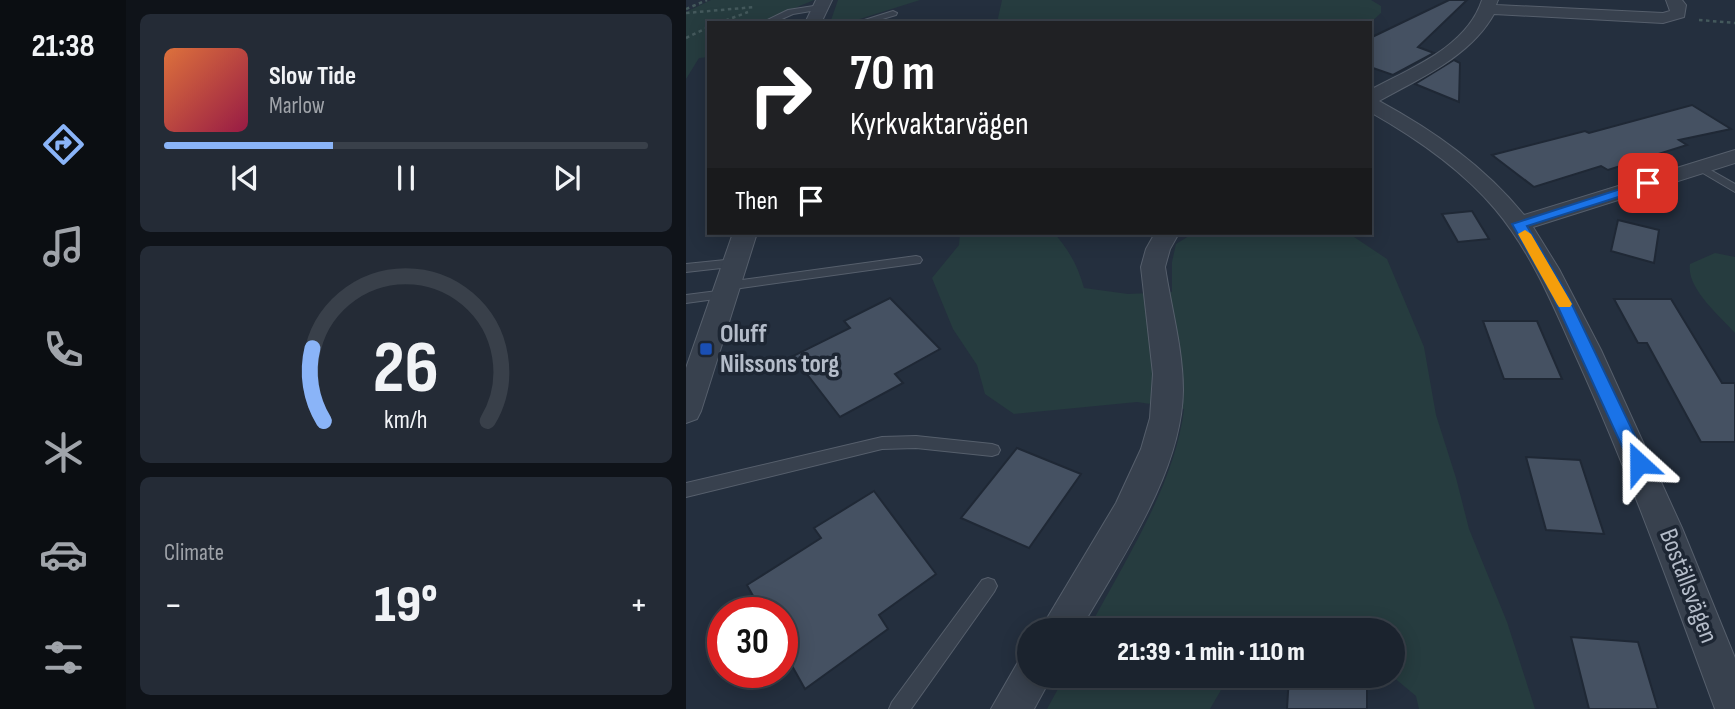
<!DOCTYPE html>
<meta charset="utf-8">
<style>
:root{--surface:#1b232e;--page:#242b36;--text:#f1f3f6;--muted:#a0a4aa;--line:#39404a;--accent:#8ab4f8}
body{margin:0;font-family:"Sofia Sans Condensed",sans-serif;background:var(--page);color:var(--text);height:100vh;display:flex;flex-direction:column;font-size:26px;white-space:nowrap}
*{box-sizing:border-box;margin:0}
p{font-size:23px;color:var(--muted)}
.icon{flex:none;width:38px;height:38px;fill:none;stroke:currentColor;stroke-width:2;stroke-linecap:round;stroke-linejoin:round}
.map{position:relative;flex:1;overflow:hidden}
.side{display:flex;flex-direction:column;gap:14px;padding:14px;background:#0f1319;width:560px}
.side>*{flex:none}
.top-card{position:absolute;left:21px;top:21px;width:665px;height:214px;border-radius:0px;box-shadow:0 4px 18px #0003,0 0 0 2px var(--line);background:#202124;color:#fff;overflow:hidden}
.speed{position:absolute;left:21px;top:597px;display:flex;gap:14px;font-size:35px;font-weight:700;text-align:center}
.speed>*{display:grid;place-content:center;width:91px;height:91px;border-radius:50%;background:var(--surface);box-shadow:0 4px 18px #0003,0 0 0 2px var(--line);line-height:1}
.speed .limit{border:10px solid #d22;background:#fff;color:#111}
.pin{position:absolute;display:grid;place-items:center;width:60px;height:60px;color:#fff;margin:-30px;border-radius:14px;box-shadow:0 4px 10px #0006}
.me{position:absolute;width:77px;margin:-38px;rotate:336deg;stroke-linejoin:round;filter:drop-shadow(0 0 5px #0008)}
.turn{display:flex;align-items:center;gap:24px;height:147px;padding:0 28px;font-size:32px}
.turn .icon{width:91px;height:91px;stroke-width:2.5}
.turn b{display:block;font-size:49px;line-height:60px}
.then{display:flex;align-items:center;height:66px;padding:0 28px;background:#0003;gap:14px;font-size:26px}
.big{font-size:52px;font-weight:800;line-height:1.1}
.side .card{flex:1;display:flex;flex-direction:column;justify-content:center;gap:10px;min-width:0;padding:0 24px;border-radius:10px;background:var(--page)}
.side .dial{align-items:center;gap:0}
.dial svg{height:182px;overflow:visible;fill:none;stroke:var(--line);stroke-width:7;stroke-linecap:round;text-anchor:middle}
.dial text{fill:var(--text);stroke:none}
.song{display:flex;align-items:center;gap:21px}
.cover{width:84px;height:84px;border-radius:10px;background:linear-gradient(135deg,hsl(20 70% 55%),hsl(340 70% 35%))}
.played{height:7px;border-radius:4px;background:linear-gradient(90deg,var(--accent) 35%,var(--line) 35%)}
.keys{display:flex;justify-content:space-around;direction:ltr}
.heat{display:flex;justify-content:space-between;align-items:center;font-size:38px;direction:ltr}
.trip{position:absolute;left:331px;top:618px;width:388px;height:70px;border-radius:35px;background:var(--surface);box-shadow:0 4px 18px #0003,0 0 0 2px var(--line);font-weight:800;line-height:70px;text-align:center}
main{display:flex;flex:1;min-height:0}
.dock{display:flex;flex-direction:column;width:126px;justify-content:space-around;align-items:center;background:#0b0e12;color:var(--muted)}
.dock .icon{width:49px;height:49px}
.dock .active{color:var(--accent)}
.dock b{font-size:32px;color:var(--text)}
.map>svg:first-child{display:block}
</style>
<main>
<nav class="dock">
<b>21:38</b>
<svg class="icon active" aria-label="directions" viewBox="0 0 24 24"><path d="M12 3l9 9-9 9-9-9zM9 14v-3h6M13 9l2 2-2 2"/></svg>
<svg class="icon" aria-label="music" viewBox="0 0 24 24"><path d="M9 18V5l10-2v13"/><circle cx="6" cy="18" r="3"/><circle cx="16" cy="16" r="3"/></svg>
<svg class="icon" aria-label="phone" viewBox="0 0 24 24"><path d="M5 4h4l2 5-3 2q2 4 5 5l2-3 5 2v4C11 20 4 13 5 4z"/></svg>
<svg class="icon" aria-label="climate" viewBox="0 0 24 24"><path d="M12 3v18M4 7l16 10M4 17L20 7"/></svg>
<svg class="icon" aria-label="car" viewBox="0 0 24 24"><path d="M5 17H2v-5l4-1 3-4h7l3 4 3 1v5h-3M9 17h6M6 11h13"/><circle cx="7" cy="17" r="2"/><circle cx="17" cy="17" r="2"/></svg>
<svg class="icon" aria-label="filters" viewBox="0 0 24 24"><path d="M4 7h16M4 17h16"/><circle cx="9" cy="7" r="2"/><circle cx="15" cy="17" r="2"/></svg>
</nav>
<section class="side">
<div class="card">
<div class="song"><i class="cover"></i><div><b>Slow Tide</b><p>Marlow</p></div></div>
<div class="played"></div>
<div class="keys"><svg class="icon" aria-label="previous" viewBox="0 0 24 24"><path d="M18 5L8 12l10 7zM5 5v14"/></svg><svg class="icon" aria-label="pause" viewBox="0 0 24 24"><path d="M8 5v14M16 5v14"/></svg><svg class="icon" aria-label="next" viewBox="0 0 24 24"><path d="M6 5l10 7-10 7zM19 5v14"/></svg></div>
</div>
<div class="card dial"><svg viewBox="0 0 100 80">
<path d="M14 69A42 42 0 1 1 86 69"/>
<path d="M14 69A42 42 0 0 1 9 37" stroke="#8ab4f8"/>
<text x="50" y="56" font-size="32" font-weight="700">26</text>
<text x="50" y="72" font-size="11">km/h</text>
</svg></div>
<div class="card"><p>Climate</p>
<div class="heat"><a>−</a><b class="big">19°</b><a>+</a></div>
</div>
</section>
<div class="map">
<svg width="1049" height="709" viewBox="0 0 1049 709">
<rect width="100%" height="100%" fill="#242f3e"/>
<!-- green -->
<path fill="#263c3f" d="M25,0H128L73,23H23V57L13,58L0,79V12Z
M152,0H234L161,23H144Z
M316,0H685L695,6V13L684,23H311Z
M274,233H368C383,250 392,266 398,288L442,294L486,292V262L490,244L508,233H649L668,237L701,259L738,347L750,415L770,478L783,529L821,622L849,709H733L730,696L706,676L707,630H402C438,562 489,485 498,409L451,402L328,414L299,394L291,365L267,329L246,278L273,245Z
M1029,253L1049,257V333C1034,316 1000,288 1004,264Z
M379,676H543L524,709H361Z"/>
<!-- building -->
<path fill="#455162" stroke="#1f2835" stroke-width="2" d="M763,0H781L732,47L748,53L707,75L684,67V38Z
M768,60L774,63L773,102L729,84Z
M1006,105L1045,129L993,140L1001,145L922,170L915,166L848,187L806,155L899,131L903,133Z
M786,211L803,239L772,242L756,214Z
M932,220L973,230L968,263L925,251Z
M204,298L254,349L209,374L217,383L154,417L107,356L164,328L158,321Z
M928,299H985L1036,383H1049V442H1015L961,343H952Z
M797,321H851L876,379H818Z
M331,448L395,474L343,548L275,518Z
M840,457L894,460L918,534L860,530Z
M188,491L250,574L193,615L202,629L119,689L96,648V612H76L61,585L135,538L128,528Z
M885,637L952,642L972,709H903Z
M603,676L681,678V709H601Z"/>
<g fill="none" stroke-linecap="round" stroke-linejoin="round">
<!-- service casing -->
<g stroke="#565f6c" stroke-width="2">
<path id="service" d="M134,5H137V9L107,14L87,23H75L102,10Z
M207,11L211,13L210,15L183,23H169Z
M1014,164L1049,184V192L1010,169L1009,167Z
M230,256L234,257L236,260L234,263L41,290L35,286L41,282Z
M49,259L55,263L53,266L0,272V264Z
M39,290L45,294L44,297L0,303V295Z
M230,436L306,444L312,446L314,450L312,454L306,456L230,448L196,449L0,497V483L196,437Z
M302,578L308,580L311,586L308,592L225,709H203L206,702L296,580Z"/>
</g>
<!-- minor casing -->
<g stroke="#565f6c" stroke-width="2">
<path id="minor" d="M130,0H146L135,23H119Z
M796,0H812L810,5L977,13L984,11L980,0H996L1000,5L998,17L977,23L808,14C784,57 734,78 693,101C748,131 798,166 838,215L1049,150V163L847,227L873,269L915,350L996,528L1049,658V709H1029C986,592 944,476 893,363C869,310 847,254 809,209C775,169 730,138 684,112V90C725,68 781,47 796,0Z
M47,233H71L15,411L11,419L0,423V368Z
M469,233H493L484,249L479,267C485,307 497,349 497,390C496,473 434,560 394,630H354L430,503L455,449L464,418L467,374L455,267L460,249Z
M343,658V676H366L348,709H305L332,662Z"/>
</g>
<!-- path -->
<path stroke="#44595c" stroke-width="2.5" stroke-dasharray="3.5 3.5" stroke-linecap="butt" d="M0,9L21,0
M0,13L69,7
M1013,20L1049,23
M33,23L62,12
M0,38L23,27"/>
<!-- service -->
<use href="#service" fill="#38414e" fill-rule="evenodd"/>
<!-- minor -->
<use href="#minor" fill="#38414e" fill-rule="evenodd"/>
</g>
<!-- route -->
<path fill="#1a73e8" stroke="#114b97" stroke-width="2" d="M962,180L967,181V186L841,226L881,294L962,463L959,468L953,470L946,468L866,294L826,224Z"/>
<!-- slow -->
<path fill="#f59e0b" d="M839,230L845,234L886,304L884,307H873L871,304L832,234Z"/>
<!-- markers -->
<rect fill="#1a4fb4" stroke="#1d2633" stroke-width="2.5" x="13" y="342" width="14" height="14" rx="3.5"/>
<g text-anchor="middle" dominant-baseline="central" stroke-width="7" stroke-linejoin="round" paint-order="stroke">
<!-- poi labels -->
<g font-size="26" font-weight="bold" fill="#b4bcc9" stroke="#1d2633" text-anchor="start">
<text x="34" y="334">Oluff<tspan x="34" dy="30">Nilssons torg</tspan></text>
</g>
<!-- street labels -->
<g font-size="26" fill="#b4bcc9" stroke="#1d2633">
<text transform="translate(1002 586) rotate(69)">Boställsvägen</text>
</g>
</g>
</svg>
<div class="speed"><div class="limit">30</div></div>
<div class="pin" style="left:962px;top:183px;background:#d93025"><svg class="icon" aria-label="arrive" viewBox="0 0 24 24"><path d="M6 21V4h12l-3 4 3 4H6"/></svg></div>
<svg class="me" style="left:953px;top:463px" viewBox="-20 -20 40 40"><path d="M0-17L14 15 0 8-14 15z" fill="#1a73e8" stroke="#fff" stroke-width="4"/></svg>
<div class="trip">21:39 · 1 min · 110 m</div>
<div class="top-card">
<div class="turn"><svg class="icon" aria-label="right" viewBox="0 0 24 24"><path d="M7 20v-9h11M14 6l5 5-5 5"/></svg><div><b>70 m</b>Kyrkvaktarvägen</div></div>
<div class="then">Then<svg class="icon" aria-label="arrive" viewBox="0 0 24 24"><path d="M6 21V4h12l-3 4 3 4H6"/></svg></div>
</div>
</div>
</main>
